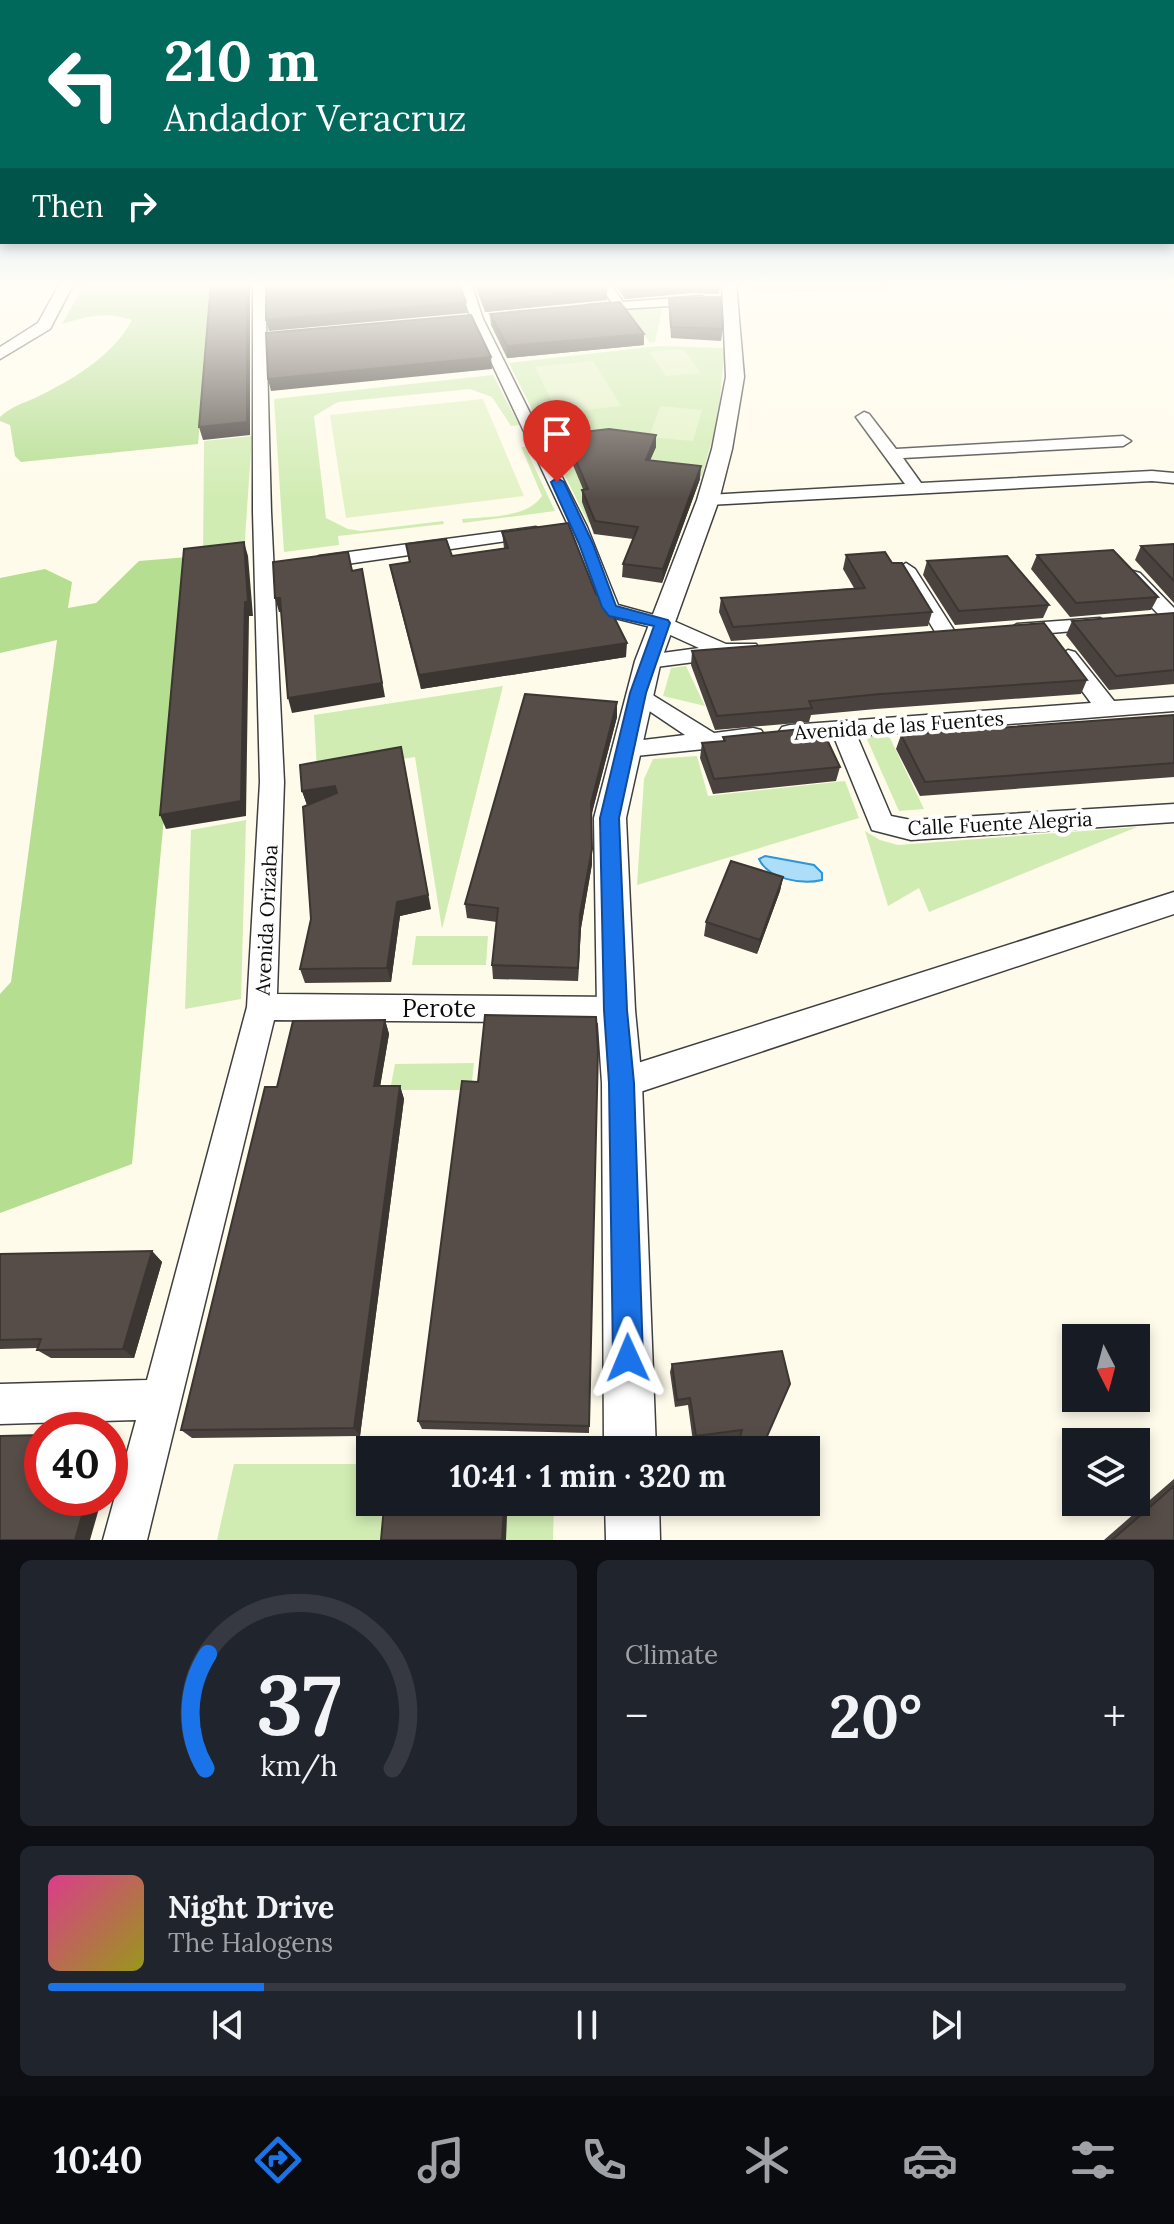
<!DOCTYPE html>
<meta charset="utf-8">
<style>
:root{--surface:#171b24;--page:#20242c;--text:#f1f3f6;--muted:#9ea1a6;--line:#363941;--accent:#1a73e8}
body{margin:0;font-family:Lora,serif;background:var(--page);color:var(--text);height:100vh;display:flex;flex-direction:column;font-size:30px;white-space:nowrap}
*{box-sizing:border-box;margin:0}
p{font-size:26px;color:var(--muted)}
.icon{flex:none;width:44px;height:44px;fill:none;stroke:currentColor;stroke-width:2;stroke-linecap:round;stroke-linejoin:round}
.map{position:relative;height:1540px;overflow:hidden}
.drawer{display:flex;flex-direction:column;gap:20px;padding:20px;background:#0d0f14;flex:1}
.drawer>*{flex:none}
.top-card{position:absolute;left:0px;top:0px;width:1174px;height:244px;box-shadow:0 4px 12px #0003;background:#00695c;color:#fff;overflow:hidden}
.needle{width:52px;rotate:174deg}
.buttons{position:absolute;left:1062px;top:1324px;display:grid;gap:16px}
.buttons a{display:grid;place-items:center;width:88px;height:88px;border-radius:0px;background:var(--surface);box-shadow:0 4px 12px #0003;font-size:40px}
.speed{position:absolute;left:24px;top:1412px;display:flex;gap:16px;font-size:40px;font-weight:700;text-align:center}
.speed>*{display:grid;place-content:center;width:104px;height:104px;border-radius:50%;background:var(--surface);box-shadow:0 4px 12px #0003;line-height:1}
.speed .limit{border:12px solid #d22;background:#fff;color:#111}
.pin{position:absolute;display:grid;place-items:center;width:68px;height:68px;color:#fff;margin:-82px -34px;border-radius:50% 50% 50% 0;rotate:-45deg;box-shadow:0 0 8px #0007}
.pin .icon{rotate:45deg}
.me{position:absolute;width:88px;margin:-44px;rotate:359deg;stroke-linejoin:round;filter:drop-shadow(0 0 6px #0008)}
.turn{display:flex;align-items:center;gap:28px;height:168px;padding:0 32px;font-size:36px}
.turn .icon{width:104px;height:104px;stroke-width:2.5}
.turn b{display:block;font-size:56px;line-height:68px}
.then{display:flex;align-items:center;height:76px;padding:0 32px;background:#0003;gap:16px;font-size:30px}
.big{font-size:60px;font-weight:700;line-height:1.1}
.drawer .tile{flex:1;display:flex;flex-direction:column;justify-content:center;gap:12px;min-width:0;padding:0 28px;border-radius:12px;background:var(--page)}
.drawer .dial{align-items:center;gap:0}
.dial svg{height:208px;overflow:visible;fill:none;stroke:var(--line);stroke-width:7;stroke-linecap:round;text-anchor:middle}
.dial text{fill:var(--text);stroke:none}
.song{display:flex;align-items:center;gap:24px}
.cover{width:96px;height:96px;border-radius:12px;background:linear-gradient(135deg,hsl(330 70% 55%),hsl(60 70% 35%))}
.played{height:8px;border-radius:4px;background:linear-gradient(90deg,var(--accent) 20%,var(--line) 20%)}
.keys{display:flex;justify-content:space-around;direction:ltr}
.heat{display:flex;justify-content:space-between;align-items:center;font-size:44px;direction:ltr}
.drawer .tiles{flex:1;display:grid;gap:20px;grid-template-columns:1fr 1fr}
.tile:last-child{grid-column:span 2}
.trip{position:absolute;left:356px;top:1436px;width:464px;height:80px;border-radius:0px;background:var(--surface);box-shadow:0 4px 12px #0003;font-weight:700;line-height:80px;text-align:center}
.tabs{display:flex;height:128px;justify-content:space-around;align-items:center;background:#090b0e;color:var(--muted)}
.tabs .icon{width:56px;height:56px}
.tabs .active{color:var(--accent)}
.tabs b{font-size:36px;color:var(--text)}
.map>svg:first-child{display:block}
</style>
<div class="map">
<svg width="1174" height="1540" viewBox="0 0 1174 1540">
<rect width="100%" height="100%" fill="#fffbeb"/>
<!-- green -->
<path fill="#d1ecb3" d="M749,283H876L891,290L759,293L751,291Z
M663,305L655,342L650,343L623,308Z
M658,346L725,348L718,418L702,476L619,466L589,524L509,363Z
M493,375L519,425L511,426L492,397L470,389L338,402L314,416L326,518L348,529L361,531L443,521L444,524L338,536L339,545L284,552L274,399Z
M252,436L244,553L203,559L204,441Z
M521,447H525L555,511L463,523L462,519C487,516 526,519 542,496Z
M686,666L705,706L663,696L671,668Z
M503,686L442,929L415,757L317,772L314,715Z
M889,736L924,809L899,811L866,737Z
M697,756L708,796L845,781L859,818L637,885L644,779L653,759Z
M246,820L241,999L185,1009L191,830Z
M1137,827L929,912L919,888L888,906L865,831L880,840L898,845Z
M416,936H488L486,965H412Z
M474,1063L471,1090H390L395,1064Z
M234,1464H370V1502H554L553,1540H217Z"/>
<!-- forest -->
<path fill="#b5de91" d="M85,283H212L198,444L21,462L15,456L10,425L0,421V417C16,403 27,403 45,393C77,377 115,353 132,320C106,311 88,316 62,324Z
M188,557L132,1164L0,1213V994L11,982L57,640L0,653V578L45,569L72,582L68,608L96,603L139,561Z"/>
<!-- pitch -->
<path fill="#e3f2c5" d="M683,349L701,373L666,376L649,352Z
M593,361L621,406L558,413L535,367Z
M483,399L524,496L346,518L330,415Z
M660,406L702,410L693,441L649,437Z"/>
<!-- water -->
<path fill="#acdefa" stroke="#2e96d6" stroke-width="2" d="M765,856L814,865L822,873V880C802,885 768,879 759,859Z"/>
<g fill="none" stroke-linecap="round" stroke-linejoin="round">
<!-- minor casing -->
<g stroke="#3f3f3f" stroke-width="3">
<path id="minor" d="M253,283H265L271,512L284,782L277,994L616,997L627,1001L631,1010L627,1019L616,1023L274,1020L147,1540H103L136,1420L0,1424V1384L147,1380L247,1007L260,782L253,512Z
M459,283H471L483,319L587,527L618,605L669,619L726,644H756L759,649L756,654L648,668L640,666L637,661L640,656L699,648L655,628L607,616L599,607L569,527L471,319Z
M598,283H610L623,302L702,296L708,300L702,304L587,311V305L612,303Z
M864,412L869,414L896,449L1123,436L1131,441L1123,446L903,458L921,483L1152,471L1174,473V483L1152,481L708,505L699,500L708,495L905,484L856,417Z
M536,527L545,532L542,536L319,568L310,562L319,556Z
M906,563L915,569L957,635L954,639H940L937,635L897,569Z
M1133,571L1140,573L1174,608V624L1166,622L1126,581L1123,577L1126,573Z
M1100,618L1110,624L1107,628L1017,636L1007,630L1017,624Z
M1068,650L1075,652L1114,701L1174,697V711L857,736L891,816L911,820L1174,804V822L911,840L872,830L834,737L790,741L782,739L778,733L782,727L790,725L1091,703L1057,657Z
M638,686L714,733L753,728L761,730L765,736L761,742L753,744L626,757L618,755L614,749L618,743L685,735L630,698L627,693L630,688Z
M1174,892V914L622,1098L611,1094L606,1083L611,1072L622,1068Z"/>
</g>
<!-- tertiary casing -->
<g stroke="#3f3f3f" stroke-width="3">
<path id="tertiary" d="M60,283H74L50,329L0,359V347L38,323Z
M722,283H736L744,377L732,449L719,500L661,661L626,818L635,1010L642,1083L656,1450H604L602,1083L597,1010L594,818L635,661L697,500L712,449L726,377Z
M605,1502H659L660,1540H606Z"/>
</g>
<!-- minor -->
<use href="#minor" fill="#fff" fill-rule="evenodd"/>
<!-- tertiary -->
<use href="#tertiary" fill="#fff" fill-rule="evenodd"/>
</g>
<!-- wall -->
<path fill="#4a423e" d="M474,283H602L607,300L485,312Z
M614,283H720L719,294L690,293L625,299Z
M669,298L723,329L721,341L671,338L669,309Z
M490,314L644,334V345L507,358L491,325Z
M565,434L656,435V447L650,460L700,479L662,583L622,577L623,564L633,539L594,534L582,502V490L583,489L565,446Z
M502,532L596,594L626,657L421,689L393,579L390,565L409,562L406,544L452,556L504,548Z
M1174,544V603L1135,560L1141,546Z
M846,555L892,563L932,612L928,626L731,641L719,612L721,598L854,588L843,569Z
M1037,555L1158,597L1151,610L1070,617L1031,569Z
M927,561L1049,605L1043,618L955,625L923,575Z
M1174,613V684L1109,690L1066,635L1072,621Z
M692,651L1087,680L1081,694L876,709L811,715L809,722L715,730L691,665Z
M617,702V717L591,816L592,864L581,928L578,981L493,979L492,965L497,922L467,918L465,904Z
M1174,715V777L920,796L896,749L901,735Z
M723,737L840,767L836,781L713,794L700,758L702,743L723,741Z
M302,791L431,909L400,916L391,982L305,983L300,969L311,919L307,805Z
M783,877L780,891L757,954L704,936L706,922Z
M596,1017L589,1433L422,1429L418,1421L478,1082Z
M385,1020L389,1034L380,1086H400L404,1099L360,1436L192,1438L181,1430L277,1087Z
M152,1251L162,1262L134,1358H51L37,1350L38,1348L0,1349V1254Z
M672,1364L765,1440L761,1450H735L738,1436L693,1442L688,1405L675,1407L670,1372Z
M1174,1479V1540H1104Z
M700,1502H734L702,1512Z"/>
<!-- shaded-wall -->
<path fill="#3c3632" d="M247,283H250V435L203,440L199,427Z
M680,283H690V293L625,299L626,288Z
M607,290V300L485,312L484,301Z
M466,302L467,313L269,331L266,320Z
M644,334V345L507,358V346Z
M491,357L492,369L271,391L268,379Z
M656,435V447L645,472L646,460Z
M701,466L700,479L662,583L663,569Z
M244,542L248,556L253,616H249L246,816L166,829L160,815Z
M362,569L385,697L292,713L288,698Z
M275,598H280L284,612H279Z
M627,643L626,657L421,689L419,675Z
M617,702V717L591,817V803Z
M404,761L431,909L400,916L391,982L387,968Z
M335,786L339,800L307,805L302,791Z
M592,849V864L581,928L578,981L580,914Z
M783,877L780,891L757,954L760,940Z
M385,1020L389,1034L378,1099L374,1086Z
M400,1086L404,1099L360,1436L354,1428Z
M152,1251L162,1262L134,1358L123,1349Z
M110,1436L118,1440L110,1468Z
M87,1498H102L90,1540H75Z
M721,1502H734L702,1512L705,1507Z
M504,1508L507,1516L506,1540H502Z"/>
<!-- building -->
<path fill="#564d48" stroke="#3c3632" stroke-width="2" d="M211,283H247V422L199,427Z
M266,283H459L466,302L266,320Z
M477,283H602L607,290L484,301Z
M622,283H680L626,288Z
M721,297L723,329L671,327L669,298Z
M620,302L644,334L507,346L490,314Z
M471,315L491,357L268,379L266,333Z
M609,429L656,435L646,460L701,466L663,569L623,564L638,527L595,521L582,490L588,489L565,434Z
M568,523L596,594L608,605L627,643L419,675L390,565L410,562L406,544L446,539L452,556L508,548L502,532Z
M244,542L248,602H245L241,801L160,815L184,549Z
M1174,544V581L1141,546Z
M1113,550L1158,597L1076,603L1037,555Z
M348,552L352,571L362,569L382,683L288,698L280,598H275L273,562Z
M885,552L892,563H902L932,612L733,627L721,598L865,588L846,555Z
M1007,556L1049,605L959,611L927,561Z
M1174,613V670L1116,676L1072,621Z
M1044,623L1087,680L880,694L809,701L812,708L717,716L692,651Z
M525,694L617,702L591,803L592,849L580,914L578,968L492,965L498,908L465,904Z
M1174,715V763L925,782L901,735Z
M821,727L840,767L714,779L702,743L725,741L723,737Z
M401,747L428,895L397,902L387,968L300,969L311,919L303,807L337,793L335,786L302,791L300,765Z
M731,861L783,877L760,940L706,922Z
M485,1015L596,1017L598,1050L589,1426L418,1421L462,1081L478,1082Z
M385,1020L374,1086H400L354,1428L181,1430L265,1087H277L293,1021Z
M152,1251L123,1349L37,1350L41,1339L0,1340V1254Z
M782,1351L790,1384L761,1450H736L742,1430L696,1436L690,1398L677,1400L672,1364Z
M42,1435V1498H87L75,1540H0V1436Z
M1174,1486V1540H1112Z
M704,1502H721L705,1507Z
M384,1507L504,1508L502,1540H381Z"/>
<!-- sky -->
<linearGradient id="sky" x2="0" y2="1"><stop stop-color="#90c5ef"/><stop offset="0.57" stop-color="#fffdf6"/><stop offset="1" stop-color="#fffdf6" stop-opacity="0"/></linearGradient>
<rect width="1174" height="499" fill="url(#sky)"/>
<!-- route -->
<path fill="#1a73e8" stroke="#114b97" stroke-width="2" d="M557,478L564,482L593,544L616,606L668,620L670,623L646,693L619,818L627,1010L634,1083L643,1358L638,1369L628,1373L618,1369L613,1358L609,1083L604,1010L600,818L630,693L654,626L609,616L602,607L579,544L551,482Z"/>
<g text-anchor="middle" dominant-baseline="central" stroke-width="8" stroke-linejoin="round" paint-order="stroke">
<!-- street labels -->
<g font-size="20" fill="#0c0c0c" stroke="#fff">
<text transform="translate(899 725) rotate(-4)">Avenida de las Fuentes</text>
<text transform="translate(1000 823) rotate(-3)">Calle Fuente Alegria</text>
<text transform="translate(266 920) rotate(-87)">Avenida Orizaba</text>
</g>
<!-- near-street labels -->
<g font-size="24" fill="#0c0c0c" stroke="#fff">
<text x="439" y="1008">Perote</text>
</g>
</g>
</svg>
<div class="buttons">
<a><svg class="needle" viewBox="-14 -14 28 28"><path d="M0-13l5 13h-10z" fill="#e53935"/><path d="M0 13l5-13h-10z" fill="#9ea1a6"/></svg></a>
<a><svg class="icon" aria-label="layers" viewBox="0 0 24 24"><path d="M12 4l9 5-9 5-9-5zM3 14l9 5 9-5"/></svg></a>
</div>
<div class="speed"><div class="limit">40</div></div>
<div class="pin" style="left:557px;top:482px;background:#d93025"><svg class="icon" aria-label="arrive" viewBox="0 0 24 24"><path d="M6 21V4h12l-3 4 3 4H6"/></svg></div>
<svg class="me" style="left:628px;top:1358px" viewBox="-20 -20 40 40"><path d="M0-17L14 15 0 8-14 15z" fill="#1a73e8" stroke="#fff" stroke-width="4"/></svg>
<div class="trip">10:41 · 1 min · 320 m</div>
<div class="top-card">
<div class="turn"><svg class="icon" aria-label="left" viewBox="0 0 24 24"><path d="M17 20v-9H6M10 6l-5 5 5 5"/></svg><div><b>210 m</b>Andador Veracruz</div></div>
<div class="then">Then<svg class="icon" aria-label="right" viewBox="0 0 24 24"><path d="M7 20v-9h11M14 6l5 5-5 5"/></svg></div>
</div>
</div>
<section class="drawer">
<div class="tiles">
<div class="tile dial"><svg viewBox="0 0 100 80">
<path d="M14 69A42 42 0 1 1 86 69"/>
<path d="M14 69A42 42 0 0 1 15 25" stroke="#1a73e8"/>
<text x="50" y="56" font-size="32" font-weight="700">37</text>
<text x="50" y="72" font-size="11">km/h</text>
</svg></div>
<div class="tile"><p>Climate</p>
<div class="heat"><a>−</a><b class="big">20°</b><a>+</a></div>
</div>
<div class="tile">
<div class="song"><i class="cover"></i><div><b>Night Drive</b><p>The Halogens</p></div></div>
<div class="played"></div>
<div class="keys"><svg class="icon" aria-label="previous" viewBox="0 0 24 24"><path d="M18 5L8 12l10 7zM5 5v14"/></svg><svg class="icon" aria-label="pause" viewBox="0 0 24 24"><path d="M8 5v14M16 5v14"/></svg><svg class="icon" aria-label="next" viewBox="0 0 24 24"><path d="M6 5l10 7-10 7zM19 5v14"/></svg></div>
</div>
</div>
</section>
<nav class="tabs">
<b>10:40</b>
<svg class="icon active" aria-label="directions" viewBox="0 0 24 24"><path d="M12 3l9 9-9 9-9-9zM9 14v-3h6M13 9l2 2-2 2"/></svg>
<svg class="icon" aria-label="music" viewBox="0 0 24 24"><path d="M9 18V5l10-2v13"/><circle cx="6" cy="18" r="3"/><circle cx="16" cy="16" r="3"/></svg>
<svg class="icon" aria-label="phone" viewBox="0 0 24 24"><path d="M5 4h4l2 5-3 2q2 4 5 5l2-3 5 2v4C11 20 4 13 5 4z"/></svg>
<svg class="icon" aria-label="climate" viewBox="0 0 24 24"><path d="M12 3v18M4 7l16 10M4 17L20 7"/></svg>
<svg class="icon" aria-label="car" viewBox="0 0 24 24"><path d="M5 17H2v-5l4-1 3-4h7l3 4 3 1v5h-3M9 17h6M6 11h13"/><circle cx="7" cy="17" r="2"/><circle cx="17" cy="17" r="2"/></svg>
<svg class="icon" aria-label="filters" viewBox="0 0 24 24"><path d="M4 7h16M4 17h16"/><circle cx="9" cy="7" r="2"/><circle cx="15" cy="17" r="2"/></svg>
</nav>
